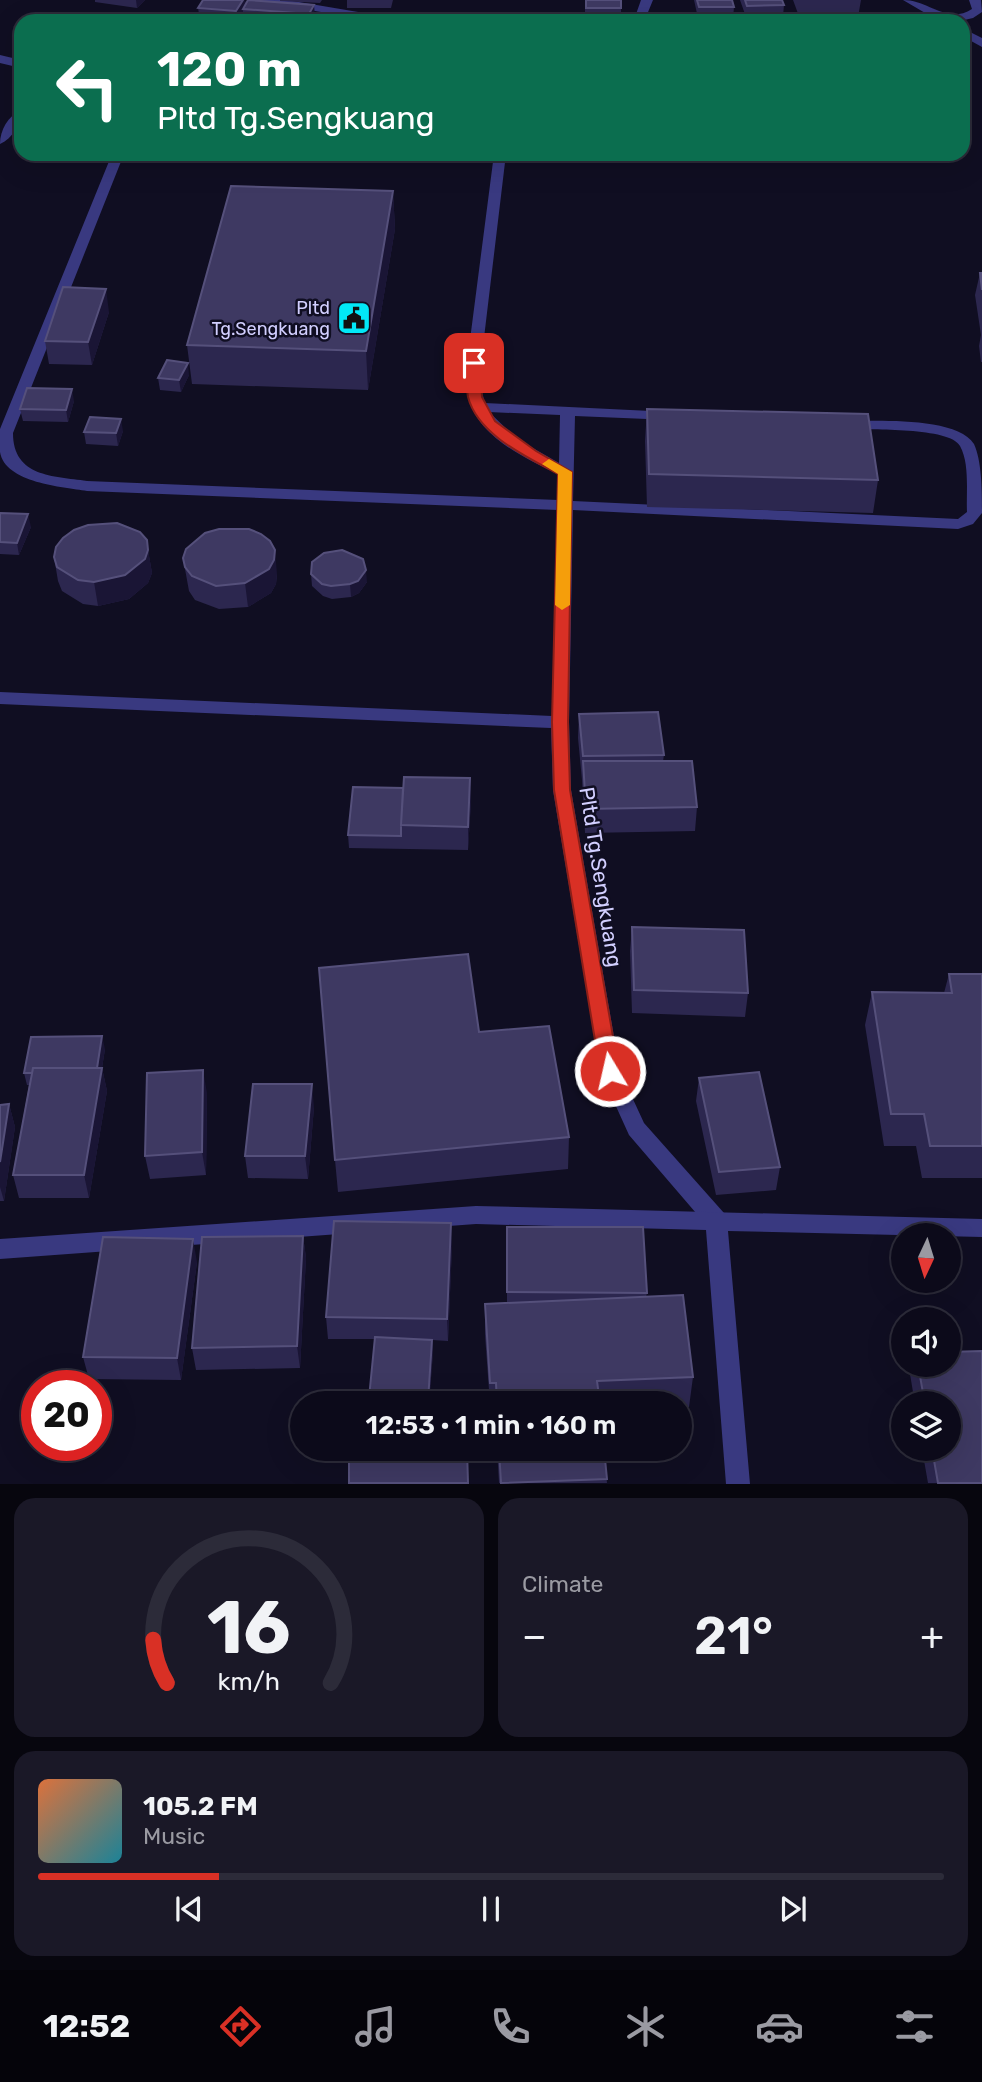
<!DOCTYPE html>
<meta charset="utf-8">
<style>
:root{--surface:#0c0a1a;--page:#1a1827;--text:#f1f3f6;--muted:#9a9aa2;--line:#2c2b39;--accent:#d93025}
body{margin:0;font-family:Rubik,sans-serif;background:var(--page);color:var(--text);height:100vh;display:flex;flex-direction:column;font-size:26px;white-space:nowrap}
*{box-sizing:border-box;margin:0}
p{font-size:23px;color:var(--muted)}
.icon{flex:none;width:38px;height:38px;fill:none;stroke:currentColor;stroke-width:2;stroke-linecap:round;stroke-linejoin:round}
.map{position:relative;height:1484px;overflow:hidden}
.side{display:flex;flex-direction:column;gap:14px;padding:14px;background:#07060e;flex:1}
.side>*{flex:none}
.top-card{position:absolute;left:14px;top:14px;width:956px;height:147px;border-radius:21px;box-shadow:0 7px 28px #0002,0 0 0 2px var(--line);background:#0b6e4f;color:#fff;overflow:hidden}
.needle{width:46px;rotate:184deg}
.fabs{position:absolute;left:891px;top:1223px;display:grid;gap:14px}
.fabs a{display:grid;place-items:center;width:70px;height:70px;border-radius:50%;background:var(--surface);box-shadow:0 7px 28px #0002,0 0 0 2px var(--line);font-size:35px}
.speed{position:absolute;left:21px;top:1370px;display:flex;gap:14px;font-size:35px;font-weight:700;text-align:center}
.speed>*{display:grid;place-content:center;width:91px;height:91px;border-radius:50%;background:var(--surface);box-shadow:0 7px 28px #0002,0 0 0 2px var(--line);line-height:1}
.speed .limit{border:10px solid #d22;background:#fff;color:#111}
.pin{position:absolute;display:grid;place-items:center;width:60px;height:60px;color:#fff;margin:-30px;border-radius:14px;box-shadow:0 4px 10px #0006}
.me{position:absolute;width:77px;margin:-38px;rotate:351deg;stroke-linejoin:round;filter:drop-shadow(0 0 5px #0008)}
.turn{display:flex;align-items:center;gap:24px;height:147px;padding:0 28px;font-size:32px}
.turn .icon{width:91px;height:91px;stroke-width:2.5}
.turn b{display:block;font-size:49px;line-height:60px}
.big{font-size:52px;font-weight:600;line-height:1.1}
.side .tile{flex:1;display:flex;flex-direction:column;justify-content:center;gap:10px;min-width:0;padding:0 24px;border-radius:21px;background:var(--page)}
.side .dial{align-items:center;gap:0}
.dial svg{height:182px;overflow:visible;fill:none;stroke:var(--line);stroke-width:7;stroke-linecap:round;text-anchor:middle}
.dial text{fill:var(--text);stroke:none}
.song{display:flex;align-items:center;gap:21px}
.cover{width:84px;height:84px;border-radius:10px;background:linear-gradient(135deg,hsl(20 70% 55%),hsl(190 70% 35%))}
.played{height:7px;border-radius:4px;background:linear-gradient(90deg,var(--accent) 20%,var(--line) 20%)}
.keys{display:flex;justify-content:space-around;direction:ltr}
.heat{display:flex;justify-content:space-between;align-items:center;font-size:38px;direction:ltr}
.side .tiles{flex:1;display:grid;gap:14px;grid-template-columns:1fr 1fr}
.tile:last-child{grid-column:span 2}
.trip{position:absolute;left:290px;top:1391px;width:402px;height:70px;border-radius:35px;background:var(--surface);box-shadow:0 7px 28px #0002,0 0 0 2px var(--line);font-weight:600;line-height:70px;text-align:center}
.tab-bar{display:flex;height:112px;justify-content:space-around;align-items:center;background:#05040a;color:var(--muted)}
.tab-bar .icon{width:49px;height:49px}
.tab-bar .selected{color:var(--accent)}
.tab-bar b{font-size:32px;color:var(--text)}
.map>svg:first-child{display:block}
</style>
<div class="map">
<svg width="982" height="1484" viewBox="0 0 982 1484">
<rect width="100%" height="100%" fill="#100e22"/>
<g fill="none" stroke-linecap="round" stroke-linejoin="round">
<!-- service -->
<path fill="#393980" fill-rule="evenodd" d="M112,154H124L13,433C13,477 53,476 87,481L558,500L559,475C524,457 479,438 468,397C465,386 467,374 467,363L494,154H506L481,363V388L485,403L671,412L678,416L671,420L575,416L573,501L958,519L967,512C966,493 970,464 960,446C950,427 870,430 849,429L842,425L849,421C878,421 957,417 974,444C982,461 982,493 982,513L973,524L958,529L573,510L569,722L571,790L620,1071L644,1123L724,1213L727,1220L724,1227L716,1229L708,1227L629,1135L600,1071L553,790L551,728L0,704V692L552,716L558,510L87,491C63,487 5,483 0,452C0,445 0,437 0,429ZM489,412L560,415L559,463L517,439Z"/>
<!-- minor -->
<path fill="#393980" fill-rule="evenodd" d="M260,0H287L370,14L428,18L434,21L370,20L266,3Z
M641,0H653L646,17H932L903,0C929,0 947,25 972,9L969,0H981L982,12L973,18L960,21H607L613,18L635,17Z
M962,28L982,38V47L962,36Z
M0,55L21,60V68L0,63Z
M21,110C21,124 13,138 0,144C0,130 8,116 21,110Z
M476,1206L982,1219V1237L728,1231L750,1484H726L706,1230L476,1224L0,1259V1239Z"/>
</g>
<!-- wall -->
<path fill="#2c274f" d="M95,0H145L137,8L95,2Z
M203,0H245L246,4L248,0L315,16L312,21H255L244,20L243,12L238,21L200,19L198,8Z
M280,0H322L320,3L280,1Z
M347,0H393L391,8H347Z
M585,0H621V19H585Z
M694,0H732L734,7L733,18H698Z
M740,0H782L784,5L783,16L746,17Z
M793,0H861L858,17L800,19Z
M393,191L395,229L368,390L192,384L187,345Z
M980,273H982V362H981L979,346L981,335L975,295Z
M109,312L92,365L49,364L45,341Z
M189,375L181,392L160,390L158,378Z
M74,401L68,422L23,421L20,409Z
M647,409L878,480L873,513L647,507L645,441Z
M123,431L118,446L86,444L84,432Z
M0,513L31,527L19,555L0,554Z
M148,550L152,573L148,583L129,599L98,606L83,604L62,591L58,581L54,557Z
M183,558L277,574L276,584L271,593L248,607L219,609L195,600L189,591Z
M311,574L367,582L359,593L351,597L332,599L323,596L312,586Z
M579,714L664,755L663,761L697,807L695,831L585,833L582,780L578,738Z
M471,801L468,850L349,848L348,835Z
M632,927L748,993L745,1017L632,1013L630,951Z
M949,974H982V1178H922L916,1146H884L865,1025L872,992L944,993Z
M479,1032L569,1137L568,1169L338,1192L335,1160Z
M105,1049L102,1068L107,1091L89,1198H19L13,1175L29,1085H27L24,1073Z
M699,1078L780,1167L776,1190L716,1195L696,1101Z
M207,1093L206,1175L150,1179L145,1156Z
M9,1104L15,1127L4,1201H0V1105Z
M314,1107L308,1179L248,1178L245,1156Z
M507,1227L647,1293L646,1297L693,1377L689,1407H681V1404H490L485,1335V1304L507,1303Z
M303,1236L306,1258L300,1368L196,1370L192,1348Z
M452,1246L448,1341L432,1340L433,1352L429,1404H369V1398L375,1339H328L326,1317Z
M197,1262L181,1380L89,1379L83,1357Z
M912,1365H948L982,1483H928L922,1449H948V1404H915L910,1374Z
M497,1449H604L607,1483H499Z"/>
<!-- shaded-wall -->
<path fill="#1a1535" d="M136,0H145L137,8Z
M243,0H245L246,7L243,9V12L237,21L236,11Z
M314,5L315,16L312,21H310L309,14Z
M393,191L395,229L368,390L366,351Z
M106,289L109,312L92,365L88,342Z
M188,363L189,375L181,392L179,380Z
M72,389L74,401L68,422L66,410Z
M121,419L123,431L118,446L116,433Z
M28,514L31,527L19,555L17,543Z
M148,550L152,573L148,583L129,599L98,606L94,582Z
M275,550L277,574L276,584L271,593L248,607L245,583Z
M366,570L367,582L359,593L351,597L350,584Z
M470,778L471,801L468,850V827Z
M102,1036L105,1049L102,1068L107,1091L89,1198L84,1175Z
M203,1070L207,1093L206,1175L202,1152Z
M312,1084L314,1107L308,1179L305,1156Z
M9,1104L15,1127L4,1201L0,1187V1162Z
M451,1223L452,1246L448,1341L447,1319Z
M303,1236L306,1258L300,1368L297,1346Z
M193,1239L197,1262L181,1380L177,1358Z
M432,1340L433,1352L429,1404H428Z"/>
<!-- building -->
<path fill="#3e3962" stroke="#55507b" stroke-width="2" d="M203,0H243L236,11L198,8Z
M248,0L314,5L309,14L243,9Z
M586,0H621V8H586Z
M697,0H732L734,7H699Z
M745,0H782L784,5L747,6Z
M332,15L415,18V21H330Z
M76,17L109,18L108,21H74Z
M231,186L393,191L366,351L187,345Z
M980,273H982V290Z
M63,287L106,289L88,342L45,341Z
M167,360L188,363L179,380L158,378Z
M27,388L72,389L66,410L20,409Z
M647,409L868,414L878,480L649,474Z
M90,417L121,419L116,433L84,432Z
M0,513L28,514L17,543L0,542Z
M117,523L140,532L147,540L148,550L145,559L125,575L94,582L78,580L57,567L54,557L56,547L63,538L74,530L88,525Z
M219,529H249L261,534L270,541L275,550L274,560L269,569L245,583L216,586L192,576L185,567L183,558L186,549L205,533Z
M342,550L363,559L366,570L358,581L350,584L331,586L322,584L311,574L312,562L324,553Z
M658,712L664,755L583,756L579,714Z
M583,761H692L697,807L586,809Z
M404,777L470,778L468,827L401,825Z
M353,787L403,788L401,825V836L348,835Z
M632,927L744,930L748,993L634,990Z
M468,954L479,1032L549,1026L569,1137L335,1160L319,968Z
M949,974H982V1146H930L924,1114H891L872,992L952,993Z
M102,1036L97,1068H33L32,1073H24L31,1037Z
M33,1068H102L84,1175H13Z
M203,1070L202,1152L145,1156L147,1073Z
M759,1072L780,1167L719,1172L699,1078Z
M253,1084H312L305,1156H245Z
M9,1104L0,1162V1105Z
M334,1221L451,1223L447,1319L326,1317Z
M507,1227H643L647,1293L507,1292Z
M303,1236L297,1346L192,1348L202,1237Z
M103,1237L193,1239L177,1358L83,1357Z
M683,1295L693,1377L597,1381L600,1404H497L496,1383H490L485,1304Z
M375,1337L432,1340L428,1401L369,1398Z
M982,1351V1483H938L932,1449H948V1404H925L918,1365H948V1352Z
M349,1449H467L468,1483H349Z
M499,1449H604L607,1479L501,1483Z"/>
<!-- route -->
<path fill="#d93025" stroke="#8d1f18" stroke-width="2" d="M474,359L480,363L482,397L495,421L536,451L572,472L568,722L570,790L619,1071L616,1076L610,1079L603,1076L600,1071L554,790L552,722L558,474C527,457 478,435 468,397C466,387 467,374 467,363Z"/>
<!-- slow -->
<path fill="#f59e0b" d="M549,459L572,472L570,605L562,610L555,605L558,474L542,464Z"/>
<!-- icons -->
<defs>
<g id="civic-square" transform="scale(1.75)"><rect x="-9" y="-9" width="18" height="18" rx="4" fill="#02e8f7" stroke="#100e22"/><path d="M-.6-6.5H3V-4.5H.6V-3L4-1V1h2V6H-6V1h2V-1L-.6-3ZM-1.2 2.5V6h2.4V2.5Z" fill="#111"/></g>
</defs>
<g fill-rule="evenodd">
<use href="#civic-square" x="354" y="318"/>
</g>
<g text-anchor="middle" dominant-baseline="central" stroke-width="5" stroke-linejoin="round" paint-order="stroke">
<!-- far-poi labels -->
<g font-size="18" fill="#d2cfff" stroke="#100e22" text-anchor="end">
<text x="330" y="308">Pltd<tspan x="330" dy="21">Tg.Sengkuang</tspan></text>
</g>
<!-- street labels -->
<g font-size="21" fill="#d2cfff" stroke="#100e22">
<text transform="translate(601 877) rotate(81)">Pltd Tg.Sengkuang</text>
</g>
</g>
</svg>
<div class="fabs">
<a><svg class="needle" viewBox="-14 -14 28 28"><path d="M0-13l5 13h-10z" fill="#e53935"/><path d="M0 13l5-13h-10z" fill="#9a9aa2"/></svg></a>
<a><svg class="icon" aria-label="sound" viewBox="0 0 24 24"><path d="M4 9h4l5-4v14l-5-4H4zM17 9q2 3 0 6"/></svg></a>
<a><svg class="icon" aria-label="layers" viewBox="0 0 24 24"><path d="M12 4l9 5-9 5-9-5zM3 14l9 5 9-5"/></svg></a>
</div>
<div class="speed"><div class="limit">20</div></div>
<div class="pin" style="left:474px;top:363px;background:#d93025"><svg class="icon" aria-label="arrive" viewBox="0 0 24 24"><path d="M6 21V4h12l-3 4 3 4H6"/></svg></div>
<svg class="me" style="left:610px;top:1071px" viewBox="-20 -20 40 40"><circle r="17" fill="#d93025" stroke="#fff" stroke-width="3"/><path d="M0-11L8 9 0 5-8 9z" fill="#fff"/></svg>
<div class="trip">12:53 · 1 min · 160 m</div>
<div class="top-card">
<div class="turn"><svg class="icon" aria-label="left" viewBox="0 0 24 24"><path d="M17 20v-9H6M10 6l-5 5 5 5"/></svg><div><b>120 m</b>Pltd Tg.Sengkuang</div></div>
</div>
</div>
<section class="side">
<div class="tiles">
<div class="tile dial"><svg viewBox="0 0 100 80">
<path d="M14 69A42 42 0 1 1 86 69"/>
<path d="M14 69A42 42 0 0 1 8 50" stroke="#d93025"/>
<text x="50" y="56" font-size="32" font-weight="700">16</text>
<text x="50" y="72" font-size="11">km/h</text>
</svg></div>
<div class="tile"><p>Climate</p>
<div class="heat"><a>−</a><b class="big">21°</b><a>+</a></div>
</div>
<div class="tile">
<div class="song"><i class="cover"></i><div><b>105.2 FM</b><p>Music</p></div></div>
<div class="played"></div>
<div class="keys"><svg class="icon" aria-label="previous" viewBox="0 0 24 24"><path d="M18 5L8 12l10 7zM5 5v14"/></svg><svg class="icon" aria-label="pause" viewBox="0 0 24 24"><path d="M8 5v14M16 5v14"/></svg><svg class="icon" aria-label="next" viewBox="0 0 24 24"><path d="M6 5l10 7-10 7zM19 5v14"/></svg></div>
</div>
</div>
</section>
<nav class="tab-bar">
<b>12:52</b>
<svg class="icon selected" aria-label="directions" viewBox="0 0 24 24"><path d="M12 3l9 9-9 9-9-9zM9 14v-3h6M13 9l2 2-2 2"/></svg>
<svg class="icon" aria-label="music" viewBox="0 0 24 24"><path d="M9 18V5l10-2v13"/><circle cx="6" cy="18" r="3"/><circle cx="16" cy="16" r="3"/></svg>
<svg class="icon" aria-label="phone" viewBox="0 0 24 24"><path d="M5 4h4l2 5-3 2q2 4 5 5l2-3 5 2v4C11 20 4 13 5 4z"/></svg>
<svg class="icon" aria-label="climate" viewBox="0 0 24 24"><path d="M12 3v18M4 7l16 10M4 17L20 7"/></svg>
<svg class="icon" aria-label="car" viewBox="0 0 24 24"><path d="M5 17H2v-5l4-1 3-4h7l3 4 3 1v5h-3M9 17h6M6 11h13"/><circle cx="7" cy="17" r="2"/><circle cx="17" cy="17" r="2"/></svg>
<svg class="icon" aria-label="filters" viewBox="0 0 24 24"><path d="M4 7h16M4 17h16"/><circle cx="9" cy="7" r="2"/><circle cx="15" cy="17" r="2"/></svg>
</nav>
